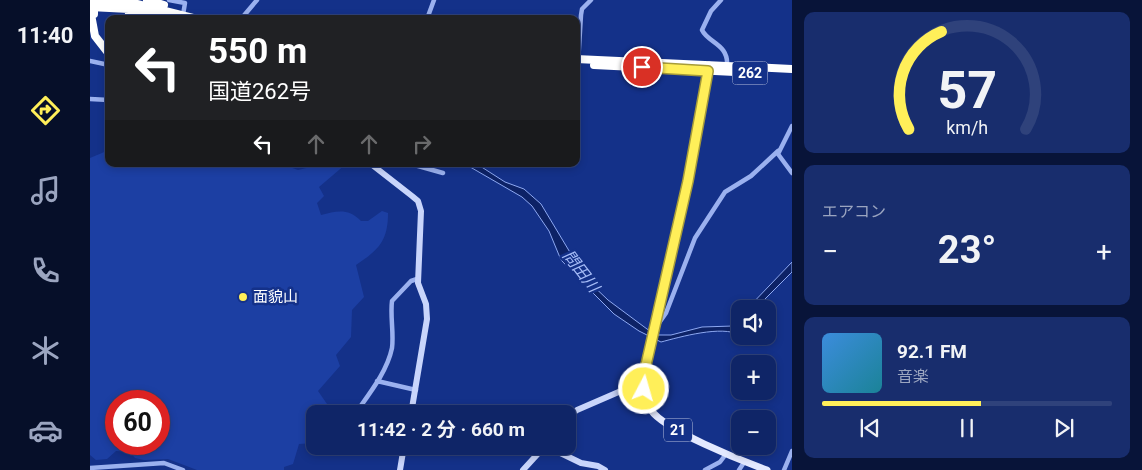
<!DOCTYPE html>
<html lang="ja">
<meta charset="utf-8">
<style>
:root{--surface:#0f2567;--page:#182d6d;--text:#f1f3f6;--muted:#9ba5c0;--line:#2f427b;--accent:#ffef59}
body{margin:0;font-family:Roboto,"Noto Sans JP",sans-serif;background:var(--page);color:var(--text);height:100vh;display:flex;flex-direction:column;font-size:19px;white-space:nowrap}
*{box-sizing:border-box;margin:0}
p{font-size:16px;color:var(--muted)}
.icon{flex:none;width:28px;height:28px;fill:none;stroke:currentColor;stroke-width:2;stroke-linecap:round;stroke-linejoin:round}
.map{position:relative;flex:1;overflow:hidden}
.sheet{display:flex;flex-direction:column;gap:12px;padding:12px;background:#081439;width:350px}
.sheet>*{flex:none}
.hud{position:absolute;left:15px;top:15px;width:475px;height:152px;border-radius:10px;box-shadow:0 2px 8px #0003,0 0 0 1px var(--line);background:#202124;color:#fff;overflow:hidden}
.fabs{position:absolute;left:641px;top:300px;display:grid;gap:10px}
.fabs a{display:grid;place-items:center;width:45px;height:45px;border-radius:10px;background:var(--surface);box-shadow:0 2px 8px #0003,0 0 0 1px var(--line);font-size:25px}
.speed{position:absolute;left:15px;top:390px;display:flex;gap:10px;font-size:25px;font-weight:700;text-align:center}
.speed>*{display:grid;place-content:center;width:65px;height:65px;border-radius:50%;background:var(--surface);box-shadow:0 2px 8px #0003,0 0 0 1px var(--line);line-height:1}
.speed .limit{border:8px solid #d22;background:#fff;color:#111}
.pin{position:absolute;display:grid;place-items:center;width:42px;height:42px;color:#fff;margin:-21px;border:2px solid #fff;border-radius:50%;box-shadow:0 1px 5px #0007}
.me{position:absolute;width:55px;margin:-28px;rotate:6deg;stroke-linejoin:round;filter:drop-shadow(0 0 4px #0008)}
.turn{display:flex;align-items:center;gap:18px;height:105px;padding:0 20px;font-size:22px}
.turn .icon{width:65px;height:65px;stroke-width:2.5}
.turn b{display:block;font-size:35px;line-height:42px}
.lanes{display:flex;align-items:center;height:48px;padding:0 20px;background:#0003;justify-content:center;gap:25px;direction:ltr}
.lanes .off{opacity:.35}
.big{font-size:38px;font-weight:700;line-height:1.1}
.sheet .tile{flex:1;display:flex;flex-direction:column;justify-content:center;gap:8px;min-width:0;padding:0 18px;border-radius:10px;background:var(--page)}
.sheet .dial{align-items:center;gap:0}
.dial svg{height:130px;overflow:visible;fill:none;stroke:var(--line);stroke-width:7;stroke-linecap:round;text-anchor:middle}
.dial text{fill:var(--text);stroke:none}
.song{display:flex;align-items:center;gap:15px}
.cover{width:60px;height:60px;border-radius:8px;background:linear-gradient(135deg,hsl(210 70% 55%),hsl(190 70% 35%))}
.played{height:5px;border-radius:2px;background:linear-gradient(90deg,var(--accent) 55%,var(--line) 55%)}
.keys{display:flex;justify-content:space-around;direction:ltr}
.heat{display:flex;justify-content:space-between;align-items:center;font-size:28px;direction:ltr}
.trip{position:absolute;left:216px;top:405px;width:270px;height:50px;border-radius:10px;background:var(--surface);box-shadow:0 2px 8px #0003,0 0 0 1px var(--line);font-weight:700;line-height:50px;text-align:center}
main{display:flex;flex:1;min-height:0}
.tabs{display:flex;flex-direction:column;width:90px;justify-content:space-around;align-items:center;background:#060f29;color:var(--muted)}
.tabs .icon{width:35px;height:35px}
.tabs .selected{color:var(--accent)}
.tabs b{font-size:22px;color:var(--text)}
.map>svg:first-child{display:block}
</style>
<main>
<nav class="tabs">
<b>11:40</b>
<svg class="icon selected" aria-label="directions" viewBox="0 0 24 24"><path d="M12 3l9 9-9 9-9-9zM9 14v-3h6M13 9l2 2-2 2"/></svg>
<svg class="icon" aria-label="music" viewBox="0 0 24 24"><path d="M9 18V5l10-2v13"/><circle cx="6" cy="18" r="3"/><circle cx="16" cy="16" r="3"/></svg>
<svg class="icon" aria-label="phone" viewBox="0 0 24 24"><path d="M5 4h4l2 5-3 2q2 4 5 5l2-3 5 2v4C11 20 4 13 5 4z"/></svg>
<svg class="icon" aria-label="climate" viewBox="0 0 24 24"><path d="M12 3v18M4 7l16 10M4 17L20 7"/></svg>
<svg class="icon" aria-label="car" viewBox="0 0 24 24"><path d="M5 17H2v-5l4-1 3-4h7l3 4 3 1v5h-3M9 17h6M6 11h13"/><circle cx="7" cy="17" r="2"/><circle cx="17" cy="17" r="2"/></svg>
</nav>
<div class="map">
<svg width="702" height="470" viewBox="0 0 702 470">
<rect width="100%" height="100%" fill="#143189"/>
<!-- green -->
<path fill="#1c3fa3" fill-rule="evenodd" d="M19,150V164H191L208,170L233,164H256L229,187L234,196L227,203L231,215C247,211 258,208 271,221H278L292,211L298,213C298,242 288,250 266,265L274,297L262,310L261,337L246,355L250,366L228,391L244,414H225V443L209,444L203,464L194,467V470H107L78,459L54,460L45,458L40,452L26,451L17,459L6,460L0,455V158ZM26,401H69V444H26Z"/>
<!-- water -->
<path fill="#0d2266" stroke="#8da8f2" d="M375,164L390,166L415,182L434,189L451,204L496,279L518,300L557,329L568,335H581L612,327L643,326L650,321L648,329L650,335C632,325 590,337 571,342L549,331L524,314L501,291L471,260L459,231L442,206L432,197Z
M702,262V272L665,309H657Z"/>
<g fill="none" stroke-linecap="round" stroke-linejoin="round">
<!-- street -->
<path stroke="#9bb1ef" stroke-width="4.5" d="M79,0L95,3L93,15
M631,0L621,11L612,30C618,43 639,44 637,66
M151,19L167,0
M337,19L344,0
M0,61L19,65
M488,64L491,15L492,9L501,0
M0,99L19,100
M702,126L688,154L702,173
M321,164L353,173
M565,321L569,323L576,313L605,238L635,192L661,176L688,151
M287,381L326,390
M265,414C279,394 297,372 302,348C304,333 300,316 302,301L321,281L327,279
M0,468L74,463L93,470
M615,470L630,462L636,454
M649,470L655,461
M694,470L702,451"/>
<!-- secondary -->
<path stroke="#c9d5fb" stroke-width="6" d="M281,164L322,196L328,201L331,211L328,283L336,304L337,319L321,414
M478,417L487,410L554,381
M456,446L491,463L508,466L515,470
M310,470L314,446
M433,470L455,446"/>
<!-- primary -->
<path stroke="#e3e9ff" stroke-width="7" d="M619,65L597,181L556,365C553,381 552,396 561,410C574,430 652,461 677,470"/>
<!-- highway -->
<path stroke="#fff" stroke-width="8" d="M57,0L74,5
M0,1L47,4L107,19
M0,7L39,9L74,15
M0,9L5,36L19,54
M39,13L53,19
M486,59L702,69
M504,65L665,73"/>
<!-- highway-bridge -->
<path stroke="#fff" stroke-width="8" d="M4,0V14"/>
</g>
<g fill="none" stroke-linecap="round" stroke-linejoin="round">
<!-- route casing -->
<g stroke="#a69b3a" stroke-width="12">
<path id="route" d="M552,67L618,71L598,181L556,365L554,389"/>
</g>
<!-- route -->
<use href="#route" stroke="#ffef59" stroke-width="9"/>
</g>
<!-- markers -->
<circle fill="#ffef59" stroke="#143189" stroke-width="2" cx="153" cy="297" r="5"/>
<g text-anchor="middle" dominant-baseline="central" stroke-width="5" stroke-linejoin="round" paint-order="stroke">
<!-- shield labels -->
<g fill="#143189" stroke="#b8c1dc" stroke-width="1">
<rect x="642.5" y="61.5" width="35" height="23" rx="4"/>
<rect x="574" y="418.5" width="28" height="23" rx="4"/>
</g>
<g font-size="14" font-weight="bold" fill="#fff">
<text x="660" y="73">262</text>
<text x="588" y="430">21</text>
</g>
<!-- poi labels -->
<g font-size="15" fill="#fff" stroke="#143189" text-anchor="start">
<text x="163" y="297">面貌山</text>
</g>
<!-- water labels -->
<g font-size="16" font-style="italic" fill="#a6bcf7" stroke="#143189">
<text transform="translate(491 271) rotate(52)">問田川</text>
</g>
</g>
</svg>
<div class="fabs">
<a><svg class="icon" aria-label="sound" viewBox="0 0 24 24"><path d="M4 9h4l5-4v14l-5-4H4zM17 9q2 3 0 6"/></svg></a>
<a>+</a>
<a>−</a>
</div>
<div class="speed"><div class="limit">60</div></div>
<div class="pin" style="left:552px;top:67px;background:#d93025"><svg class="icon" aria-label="arrive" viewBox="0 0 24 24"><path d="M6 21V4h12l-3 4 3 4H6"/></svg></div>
<svg class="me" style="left:554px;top:389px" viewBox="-20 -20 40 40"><circle r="17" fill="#ffef59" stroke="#fff" stroke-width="3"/><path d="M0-11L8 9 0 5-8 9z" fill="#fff"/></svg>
<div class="trip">11:42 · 2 分 · 660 m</div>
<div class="hud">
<div class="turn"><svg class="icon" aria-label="left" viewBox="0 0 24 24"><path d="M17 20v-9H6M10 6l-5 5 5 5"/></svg><div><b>550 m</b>国道262号</div></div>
<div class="lanes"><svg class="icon" aria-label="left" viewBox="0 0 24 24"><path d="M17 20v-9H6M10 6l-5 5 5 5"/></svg><svg class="icon off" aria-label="ahead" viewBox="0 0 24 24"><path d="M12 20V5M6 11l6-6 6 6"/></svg><svg class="icon off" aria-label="ahead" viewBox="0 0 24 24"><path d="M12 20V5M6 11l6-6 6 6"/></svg><svg class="icon off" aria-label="right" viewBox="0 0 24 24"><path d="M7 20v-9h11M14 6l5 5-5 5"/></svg></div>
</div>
</div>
<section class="sheet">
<div class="tile dial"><svg viewBox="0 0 100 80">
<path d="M14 69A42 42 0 1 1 86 69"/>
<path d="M14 69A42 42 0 0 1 34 9" stroke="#ffef59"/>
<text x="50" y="56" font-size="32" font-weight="700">57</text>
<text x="50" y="72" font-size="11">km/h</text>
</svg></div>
<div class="tile"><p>エアコン</p>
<div class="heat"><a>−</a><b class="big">23°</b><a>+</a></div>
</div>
<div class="tile">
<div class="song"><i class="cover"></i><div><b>92.1 FM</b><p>音楽</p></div></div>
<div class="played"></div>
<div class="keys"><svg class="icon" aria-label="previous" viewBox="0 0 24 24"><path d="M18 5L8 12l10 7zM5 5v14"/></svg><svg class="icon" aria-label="pause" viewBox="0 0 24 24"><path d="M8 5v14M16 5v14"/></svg><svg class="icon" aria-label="next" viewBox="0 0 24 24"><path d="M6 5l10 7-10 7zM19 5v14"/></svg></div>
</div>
</section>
</main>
